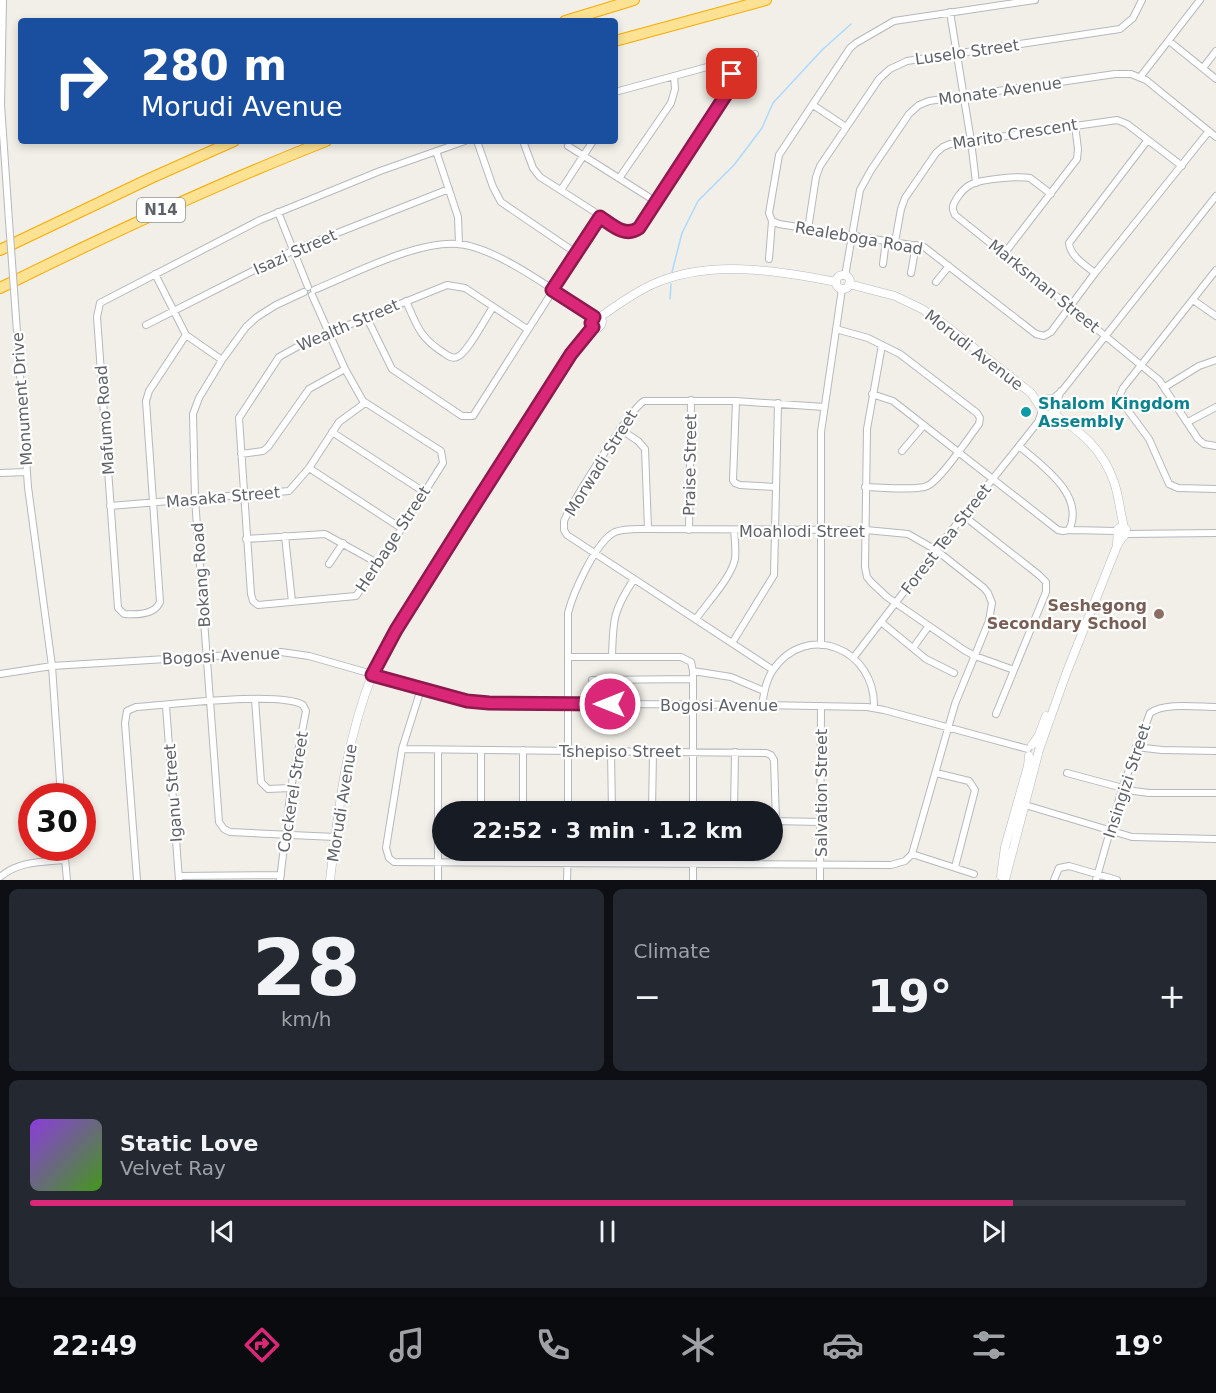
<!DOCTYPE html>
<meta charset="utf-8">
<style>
:root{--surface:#171b24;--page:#242831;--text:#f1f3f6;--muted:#9ea1a6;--line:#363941;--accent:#db2777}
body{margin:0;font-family:"DejaVu Sans",sans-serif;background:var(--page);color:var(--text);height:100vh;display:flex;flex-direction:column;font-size:22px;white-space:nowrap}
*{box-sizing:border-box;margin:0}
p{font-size:20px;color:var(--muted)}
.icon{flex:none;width:33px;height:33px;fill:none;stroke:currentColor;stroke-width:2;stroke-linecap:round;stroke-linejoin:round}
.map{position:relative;height:880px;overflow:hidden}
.details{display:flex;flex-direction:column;gap:9px;padding:9px;background:#0d0f14;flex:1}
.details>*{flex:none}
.banner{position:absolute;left:18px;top:18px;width:600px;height:126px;border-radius:6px;box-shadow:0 3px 9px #0003;background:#1a4fa0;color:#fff;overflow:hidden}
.speed{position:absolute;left:18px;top:783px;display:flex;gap:12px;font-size:30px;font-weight:700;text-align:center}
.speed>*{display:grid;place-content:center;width:78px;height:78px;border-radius:50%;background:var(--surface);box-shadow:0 3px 9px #0003;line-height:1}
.speed .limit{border:9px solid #d22;background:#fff;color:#111}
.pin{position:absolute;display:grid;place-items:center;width:51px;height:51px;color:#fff;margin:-26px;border-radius:12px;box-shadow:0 3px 9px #0006}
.me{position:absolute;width:66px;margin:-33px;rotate:270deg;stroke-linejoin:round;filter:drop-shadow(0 0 4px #0008)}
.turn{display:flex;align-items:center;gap:21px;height:126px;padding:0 24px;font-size:27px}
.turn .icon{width:78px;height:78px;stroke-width:2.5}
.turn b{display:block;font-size:42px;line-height:51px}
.big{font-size:45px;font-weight:700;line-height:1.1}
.details .widget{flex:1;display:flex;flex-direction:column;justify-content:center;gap:9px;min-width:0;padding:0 21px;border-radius:9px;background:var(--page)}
.details .dial{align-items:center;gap:0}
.dial b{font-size:78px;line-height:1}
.song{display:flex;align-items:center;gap:18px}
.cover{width:72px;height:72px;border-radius:9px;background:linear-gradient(135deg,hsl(270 70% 55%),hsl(100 70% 35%))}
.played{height:6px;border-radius:3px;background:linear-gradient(90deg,var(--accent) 85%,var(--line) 85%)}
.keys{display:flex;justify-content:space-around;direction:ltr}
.heat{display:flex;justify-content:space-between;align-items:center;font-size:33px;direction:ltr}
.details .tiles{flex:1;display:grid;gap:9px;grid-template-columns:1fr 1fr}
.widget:last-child{grid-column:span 2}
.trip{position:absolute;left:432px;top:801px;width:351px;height:60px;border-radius:30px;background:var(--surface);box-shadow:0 3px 9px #0003;font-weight:700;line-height:60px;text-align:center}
.tabs{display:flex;height:96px;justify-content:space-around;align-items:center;background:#090b0e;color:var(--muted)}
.tabs .icon{width:42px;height:42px}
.tabs .current{color:var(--accent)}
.tabs b{font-size:27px;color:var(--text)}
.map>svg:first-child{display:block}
</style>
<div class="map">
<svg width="1216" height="880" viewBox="0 0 1216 880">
<rect width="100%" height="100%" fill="#f1efe8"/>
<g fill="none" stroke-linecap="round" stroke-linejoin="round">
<!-- stream -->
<path stroke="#aadaff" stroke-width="1.5" d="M672,272L682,233L698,201L734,165L762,128L773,103L822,50L851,24
M670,299L671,284"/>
<!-- minor casing -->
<g stroke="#b5b8bc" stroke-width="8">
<path id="minor" d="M3,0L1,105L9,221
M1035,0L894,21L856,43L850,48L779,155L769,213L772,221L779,224L924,247L1036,334L1044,336L1051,332L1095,273L1209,131
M950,12L971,141L976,183
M1169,41L1216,79
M1203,68L1216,51
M1141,76L1200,0
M615,92L755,54
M813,105L846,127
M477,141L493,187L501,202L576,253
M523,141L533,168L540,177L626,232L634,231L639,228L729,90L732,79L730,61
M568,146L655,201
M436,151L458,217L459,244
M620,177L671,103L675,89L674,76
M561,190L593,141
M1051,194L1030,178C1017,176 983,179 972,184C965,187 961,192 957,198C953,205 951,207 955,215L1070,307L1159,380L1198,439L1204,444L1216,446
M278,212L308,287
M808,229L816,177L820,166L879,79L890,69L907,61L1120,29L1133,18L1142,0
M895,242L901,209L905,198L936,153L943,147L950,144L1117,120L1127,124L1182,166
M1004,254L1077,159L1078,149L1075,125
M769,259L772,221
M883,264L886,240
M1216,270L1123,388L1120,395L1121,401L1149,439L1169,484L1178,488L1216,489
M911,273L916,245
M1095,273C1085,265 1070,256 1069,243L1147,141
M155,274L186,335L222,360
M845,276L860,190L871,170L909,114L919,105L929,101L1115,74H1131L1146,80L1216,137
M936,282L949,266
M314,290C353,274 416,241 457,244C496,246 560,295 594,317
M304,292L276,305L257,317L246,327L222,360L199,398L193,414L195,499L219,822L224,829L230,832L335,837
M312,295L345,369L363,401L441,451L443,463L379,564L356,596L258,605L253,601L251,594L239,418L279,357L304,343L447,285L465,288L527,329
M1193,300L1216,316
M406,301C417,326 420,338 444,353C448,356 452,359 457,357C467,354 486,317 493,307
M15,304L28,487L52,666L61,796
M367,318L392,369L462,416H473L600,217
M146,325L294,250L449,189
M836,329L868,338L900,354L977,413L980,418L979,424C969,437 941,480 927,486C916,491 880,487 865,487
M186,335L149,391L146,401L160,602C155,615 137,615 124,614L118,608L97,317L100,303L260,220L380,171L465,141
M882,345L867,429L865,567L867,577L871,582L887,597L964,650L975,656L1014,670
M1165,387L1199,366L1216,360
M872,394L893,401L1058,530L1063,531L1069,530C1086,495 1041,465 1019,446
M1051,400L1062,391L1216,196
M736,401L733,480L735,483L740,485L775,487
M1056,403L1061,391
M1188,422L1216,407
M620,429L638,441L645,449L648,529
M332,432L424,492
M902,451L924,425
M241,454L263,451L268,447L309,389L345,369
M309,468L401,528
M0,473L27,472
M110,506L289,491L309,468L339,422L365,403
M964,516L1039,575L1046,582V592L996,714
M689,530L691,400
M1069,530L1117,531
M1126,534L1216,533
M285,536L292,602
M246,539L325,534L379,564
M329,564L343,543
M696,619C707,603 731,578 735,559C736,550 735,540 734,530
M881,622L926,659L954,673
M732,643L774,575L778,403
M821,645V432L842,289
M913,648L928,627
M568,657H681L691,662L693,671V812
M612,657C613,619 613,611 634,579
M854,657L936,550L1019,446L1038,422L1042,411
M773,670L567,535L564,530V521C572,502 630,409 644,401H736L824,407
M693,671L731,677L764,691
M0,674L52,666L281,652L309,656L467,701L489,703L762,705L867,707L884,710L1028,749
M592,680L693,679
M421,689L402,749L386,848L389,858L394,862L891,865L905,861L912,854L955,704L989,621L992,603L988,593L984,588L936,550L908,534L866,530L648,529C638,529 625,528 615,532C596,541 573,593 568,613V812
M255,699L261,782L268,789L291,788
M762,705C764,693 766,680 773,670C806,621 876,648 874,708
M166,706L179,880
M1136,747L1162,750L1216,751
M402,749L766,753L771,755L774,760L776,821
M611,751L612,812
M936,773L969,781L975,790L955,867
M1067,773L1134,791L1149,793H1216
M1022,804L1132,837L1216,839
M481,812V750
M523,812V750
M652,812L653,751
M734,812L735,752
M773,821L820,822
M64,848L67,880
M912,854L974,874
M480,862L481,850
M523,863V850
M179,876L281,875
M0,877C19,861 41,862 65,860
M137,880L125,723L127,711L136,707C169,705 280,691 303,705L306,711L291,788L280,880
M438,880V750
M567,880L568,850
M693,880V850
M820,880L821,706
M1054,880L1059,868L1069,866L1117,880
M1096,880L1122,789L1150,713C1164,702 1199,707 1216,707"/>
</g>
<!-- tertiary casing -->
<g stroke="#b5b8bc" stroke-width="9">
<path id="tertiary" d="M836 282a7 7 0 1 1 14 0a7 7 0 1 1-14 0Z
M849,284L895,296L922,309L936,318L1031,393L1041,408
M600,317C616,306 632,294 651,285C708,259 775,270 836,282
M1041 407a8 8 0 1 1 16 0a8 8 0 1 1-16 0Z
M1053,414C1081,431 1103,450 1114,482C1119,496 1120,512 1124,527
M1117,544L1118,529L1122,526L1126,529L1124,536L1118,534
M1032,745L1039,735L1046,716
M1039,750L1066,674L1117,546L1123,536
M1001,876L1005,847L1028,766L1029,756
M330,880C339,807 345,745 372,675C389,634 417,595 441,558C485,490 528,422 571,354L593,327L598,328L601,325L602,321L600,317L596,316L592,319L591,323L593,327
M1005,880L1038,754"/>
</g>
<!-- motorway casing -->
<g stroke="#f9ab00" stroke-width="12">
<path id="motorway" d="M565,21L634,0
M615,41L766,0
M0,250L151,178L234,141
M0,288C107,235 214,185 326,141"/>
</g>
<!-- minor -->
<use href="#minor" stroke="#fff" stroke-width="6"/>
<!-- tertiary -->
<use href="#tertiary" stroke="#fff" stroke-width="8"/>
<!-- motorway -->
<use href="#motorway" stroke="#fde293" stroke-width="10"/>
<!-- minor-bridge casing -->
<g stroke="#b5b8bc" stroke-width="8" stroke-linecap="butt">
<path id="minor-bridge" d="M9,221L15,304"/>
</g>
<!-- minor-bridge -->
<use href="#minor-bridge" stroke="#fff" stroke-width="6"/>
</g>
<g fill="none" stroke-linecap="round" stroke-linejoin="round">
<!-- route casing -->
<g stroke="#8e194d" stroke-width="15">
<path id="route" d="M610,704L489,703L467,701L372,675L396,630L467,517L571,354L593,327L591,323L594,317L552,290L600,217C612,225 625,238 639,228L729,90L732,74"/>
</g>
<!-- route -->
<use href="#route" stroke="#db2777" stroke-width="10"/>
</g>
<!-- markers -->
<circle fill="#0f9aa8" stroke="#fff" stroke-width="2" cx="1026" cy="412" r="6"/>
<circle fill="#8d6e63" stroke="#fff" stroke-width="2" cx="1159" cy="614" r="6"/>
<g text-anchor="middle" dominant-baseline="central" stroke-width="4.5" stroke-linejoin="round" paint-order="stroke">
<!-- shield labels -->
<rect fill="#fff" stroke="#8f9295" stroke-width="1.5" x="137" y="198" width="48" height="24" rx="4.5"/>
<g font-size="15" font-weight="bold" fill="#5f6368">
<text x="161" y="210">N14</text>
</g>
<!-- street labels -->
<g font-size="16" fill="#5f6368" stroke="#fff">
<text transform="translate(967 52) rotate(-8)">Luselo Street</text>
<text transform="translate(1000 91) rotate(-8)">Monate Avenue</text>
<text transform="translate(1015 134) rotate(-9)">Marito Crescent</text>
<text transform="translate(859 238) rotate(10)">Realeboga Road</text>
<text transform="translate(295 252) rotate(-24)">Isazi Street</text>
<text transform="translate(1044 286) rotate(39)">Marksman Street</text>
<text transform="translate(348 325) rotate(-23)">Wealth Street</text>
<text transform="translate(974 350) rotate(38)">Morudi Avenue</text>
<text transform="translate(22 399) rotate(-94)">Monument Drive</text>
<text transform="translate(105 420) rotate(-94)">Mafumo Road</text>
<text transform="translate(601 463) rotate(-58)">Morwadi Street</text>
<text transform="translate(690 465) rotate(-89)">Praise Street</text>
<text transform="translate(223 497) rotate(-5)">Masaka Street</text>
<text x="802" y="531">Moahlodi Street</text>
<text transform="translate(393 539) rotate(-57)">Herbage Street</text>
<text transform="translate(946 539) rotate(-52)">Forest Tea Street</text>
<text transform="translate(201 575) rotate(-94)">Bokang Road</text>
<text transform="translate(221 656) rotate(-3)">Bogosi Avenue</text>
<text x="719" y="705">Bogosi Avenue</text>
<text x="620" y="751">Tshepiso Street</text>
<text transform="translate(1127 781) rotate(-72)">Insingizi Street</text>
<text transform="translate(293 792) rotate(-81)">Cockerel Street</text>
<text transform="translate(173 793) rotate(-94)">Iganu Street</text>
<text transform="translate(821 793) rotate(-90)">Salvation Street</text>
<text transform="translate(342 803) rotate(-81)">Morudi Avenue</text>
</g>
<!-- culture labels -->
<g font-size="16" font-weight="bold" fill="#0d838f" stroke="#fff" text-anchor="start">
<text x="1038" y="403">Shalom Kingdom<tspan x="1038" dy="18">Assembly</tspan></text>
</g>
<!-- education labels -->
<g font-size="16" font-weight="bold" fill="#785e54" stroke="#fff" text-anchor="end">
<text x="1147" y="605">Seshegong<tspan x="1147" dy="18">Secondary School</tspan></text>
</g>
</g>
</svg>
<div class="speed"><div class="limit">30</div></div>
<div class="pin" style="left:732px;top:74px;background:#d93025"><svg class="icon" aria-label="arrive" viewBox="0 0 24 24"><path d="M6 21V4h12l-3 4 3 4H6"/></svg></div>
<svg class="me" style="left:610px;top:704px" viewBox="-20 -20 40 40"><circle r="17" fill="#db2777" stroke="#fff" stroke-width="3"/><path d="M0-11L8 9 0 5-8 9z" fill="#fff"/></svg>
<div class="trip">22:52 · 3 min · 1.2 km</div>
<div class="banner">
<div class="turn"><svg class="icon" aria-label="right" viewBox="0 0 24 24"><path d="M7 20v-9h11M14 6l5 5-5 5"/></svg><div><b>280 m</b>Morudi Avenue</div></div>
</div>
</div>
<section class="details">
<div class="tiles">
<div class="widget dial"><b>28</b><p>km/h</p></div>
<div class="widget"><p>Climate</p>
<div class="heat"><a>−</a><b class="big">19°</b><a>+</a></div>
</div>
<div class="widget">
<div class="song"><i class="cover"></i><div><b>Static Love</b><p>Velvet Ray</p></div></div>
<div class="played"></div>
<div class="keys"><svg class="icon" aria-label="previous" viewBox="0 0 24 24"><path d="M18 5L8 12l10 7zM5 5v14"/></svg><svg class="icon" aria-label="pause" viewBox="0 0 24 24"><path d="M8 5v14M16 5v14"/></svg><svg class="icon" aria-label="next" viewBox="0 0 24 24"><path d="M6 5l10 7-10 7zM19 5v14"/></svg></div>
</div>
</div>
</section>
<nav class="tabs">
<b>22:49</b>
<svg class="icon current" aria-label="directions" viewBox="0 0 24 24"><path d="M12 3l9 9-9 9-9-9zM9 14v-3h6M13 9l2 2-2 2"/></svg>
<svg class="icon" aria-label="music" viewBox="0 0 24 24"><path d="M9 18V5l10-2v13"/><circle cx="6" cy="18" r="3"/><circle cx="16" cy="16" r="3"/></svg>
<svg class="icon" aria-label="phone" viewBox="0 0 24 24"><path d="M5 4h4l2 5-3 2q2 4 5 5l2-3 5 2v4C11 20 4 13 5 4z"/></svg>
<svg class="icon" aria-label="climate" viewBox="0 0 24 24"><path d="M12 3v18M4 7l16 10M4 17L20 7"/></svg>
<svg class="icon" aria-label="car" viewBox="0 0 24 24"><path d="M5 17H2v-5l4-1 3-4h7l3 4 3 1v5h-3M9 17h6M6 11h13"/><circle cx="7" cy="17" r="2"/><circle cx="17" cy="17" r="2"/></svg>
<svg class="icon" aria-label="filters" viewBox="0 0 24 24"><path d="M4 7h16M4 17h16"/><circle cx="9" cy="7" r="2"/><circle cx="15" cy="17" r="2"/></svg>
<b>19°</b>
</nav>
